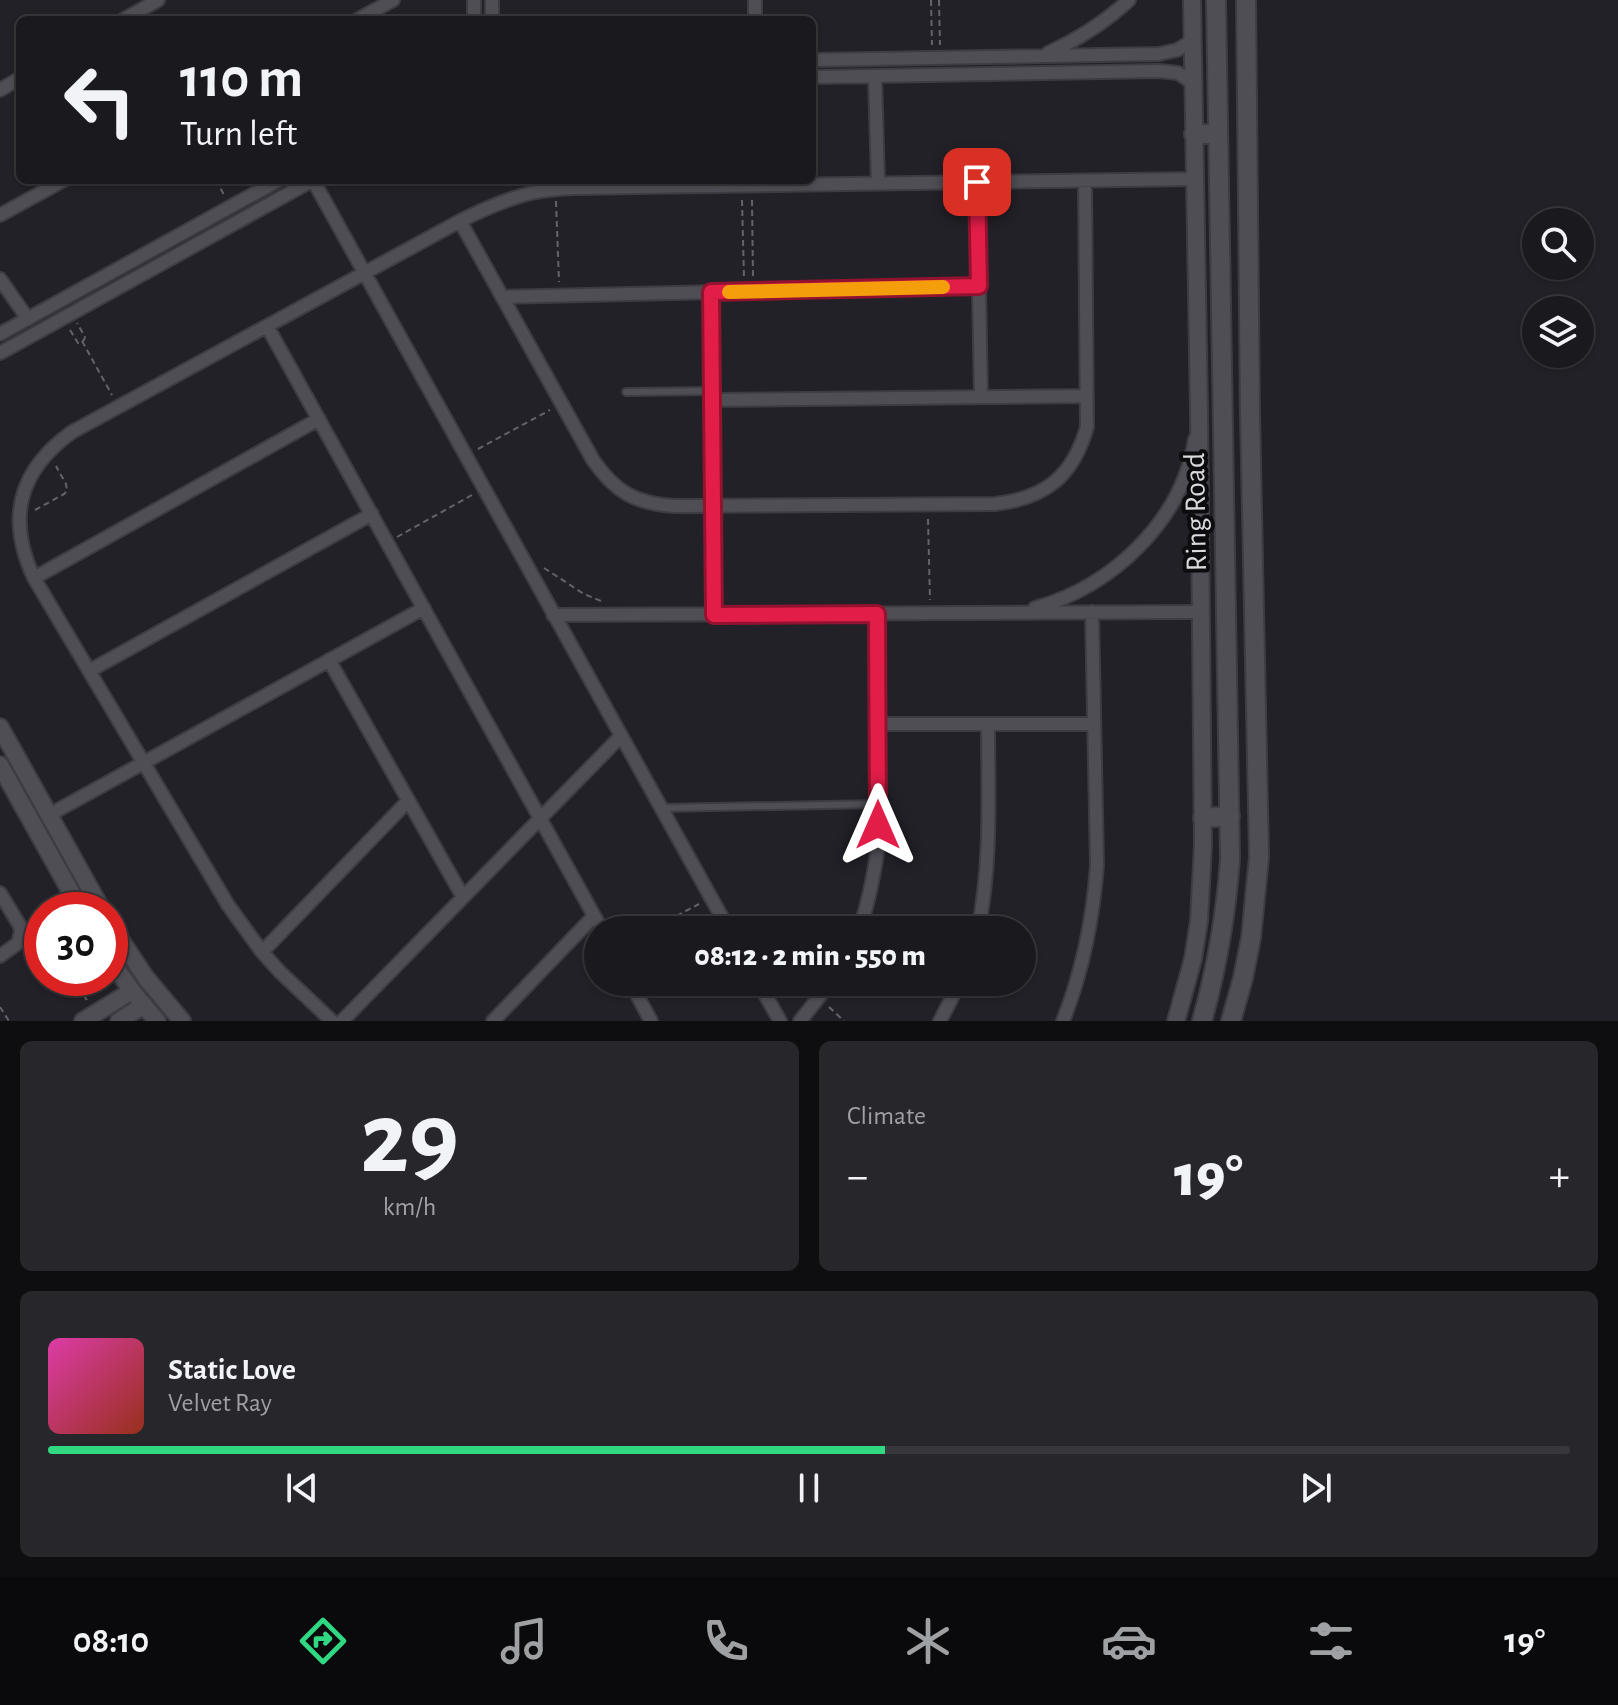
<!DOCTYPE html>
<meta charset="utf-8">
<style>
:root{--surface:#1a191e;--page:#27262b;--text:#f1f3f6;--muted:#9fa0a4;--line:#38383c;--accent:#30d882}
body{margin:0;font-family:"Alegreya Sans",sans-serif;background:var(--page);color:var(--text);height:100vh;display:flex;flex-direction:column;font-size:30px;white-space:nowrap}
*{box-sizing:border-box;margin:0}
p{font-size:26px;color:var(--muted)}
.icon{flex:none;width:44px;height:44px;fill:none;stroke:currentColor;stroke-width:2;stroke-linecap:round;stroke-linejoin:round}
.map{position:relative;height:1021px;overflow:hidden}
.drawer{display:flex;flex-direction:column;gap:20px;padding:20px;background:#0e0e10;flex:1}
.drawer>*{flex:none}
.hud{position:absolute;left:16px;top:16px;width:800px;height:168px;border-radius:12px;box-shadow:0 2px 6px #0004,0 0 0 2px var(--line);background:#1a191e;color:var(--text);overflow:hidden}
.fabs{position:absolute;left:1522px;top:208px;display:grid;gap:16px}
.fabs a{display:grid;place-items:center;width:72px;height:72px;border-radius:50%;background:var(--surface);box-shadow:0 2px 6px #0004,0 0 0 2px var(--line);font-size:40px}
.speed{position:absolute;left:24px;top:892px;display:flex;gap:16px;font-size:40px;font-weight:700;text-align:center}
.speed>*{display:grid;place-content:center;width:104px;height:104px;border-radius:50%;background:var(--surface);box-shadow:0 2px 6px #0004,0 0 0 2px var(--line);line-height:1}
.speed .limit{border:12px solid #d22;background:#fff;color:#111}
.pin{position:absolute;display:grid;place-items:center;width:68px;height:68px;color:#fff;margin:-34px;border-radius:16px;box-shadow:0 4px 12px #0006}
.me{position:absolute;width:88px;margin:-44px;rotate:0deg;stroke-linejoin:round;filter:drop-shadow(0 0 6px #0008)}
.turn{display:flex;align-items:center;gap:28px;height:168px;padding:0 32px;font-size:36px}
.turn .icon{width:104px;height:104px;stroke-width:2.5}
.turn b{display:block;font-size:56px;line-height:68px}
.big{font-size:60px;font-weight:800;line-height:1.1}
.drawer .widget{flex:1;display:flex;flex-direction:column;justify-content:center;gap:12px;min-width:0;padding:0 28px;border-radius:12px;background:var(--page)}
.drawer .dial{align-items:center;gap:0}
.dial b{font-size:104px;line-height:1}
.song{display:flex;align-items:center;gap:24px}
.cover{width:96px;height:96px;border-radius:12px;background:linear-gradient(135deg,hsl(320 70% 55%),hsl(10 70% 35%))}
.played{height:8px;border-radius:4px;background:linear-gradient(90deg,var(--accent) 55%,var(--line) 55%)}
.keys{display:flex;justify-content:space-around;direction:ltr}
.heat{display:flex;justify-content:space-between;align-items:center;font-size:44px;direction:ltr}
.drawer .tiles{flex:1;display:grid;gap:20px;grid-template-columns:1fr 1fr}
.widget:last-child{grid-column:span 2}
.trip{position:absolute;left:584px;top:916px;width:452px;height:80px;border-radius:40px;background:var(--surface);box-shadow:0 2px 6px #0004,0 0 0 2px var(--line);font-weight:800;line-height:80px;text-align:center}
.tabs{display:flex;height:128px;justify-content:space-around;align-items:center;background:#0a0a0c;color:var(--muted)}
.tabs .icon{width:56px;height:56px}
.tabs .on{color:var(--accent)}
.tabs b{font-size:36px;color:var(--text)}
.map>svg:first-child{display:block}
</style>
<div class="map">
<svg width="1618" height="1021" viewBox="0 0 1618 1021">
<rect width="100%" height="100%" fill="#232128"/>
<g fill="none" stroke-linecap="round" stroke-linejoin="round">
<!-- service casing -->
<g stroke="#3d3c42" stroke-width="10">
<path id="service" d="M626,392L712,391
M661,808L878,804"/>
</g>
<!-- minor casing -->
<g stroke="#3d3c42" stroke-width="16">
<path id="minor" d="M474,0V20
M492,0V20
M755,0V20
M123,20L158,0
M357,20L393,0
M1048,53C1079,39 1104,23 1129,0
M812,60L1159,54L1177,50L1192,41
M875,76L878,183
M812,77L1159,71L1178,73L1193,83
M0,90L20,78
M313,180L729,930
M977,182L981,397
M0,215L64,180
M460,221L593,460C615,492 636,504 675,506L995,504C1046,498 1073,476 1087,427L1085,181
M0,279L28,319
M711,292L714,615
M502,297L979,286
M267,326L602,930
M0,334L279,180
M0,353L313,180
M712,400L1087,396
M34,578L319,419
M1035,608C1113,586 1182,521 1195,439
M553,615L1201,612
M329,660L463,897
M89,671L372,514
M877,724H1094
M49,815L424,608
M0,893L20,926L21,932L18,943L0,956
M859,930C869,902 874,875 878,846L877,614
M978,930C992,862 988,793 988,724
M262,952L408,801
M630,982L651,1021
M758,982L780,1021
M332,1021L280,972L262,952L228,905L34,578C6,518 19,470 72,432L460,221C482,210 506,199 531,193C564,186 600,188 634,187L1195,179
M342,1021L621,736
M493,1021L594,916
M800,1021L831,982
M940,1021L960,982
M1063,1021C1083,970 1093,920 1097,865L1092,612"/>
</g>
<!-- tertiary casing -->
<g stroke="#3d3c42" stroke-width="20">
<path id="tertiary" d="M0,727L102,910
M0,765L81,910
M110,924L146,978L182,1021
M110,959L132,991L157,1021
M83,1021L132,991
M119,1021L144,1005
M1176,1021L1193,959L1199,921L1203,845L1199,412L1192,0"/>
</g>
<!-- secondary casing -->
<g stroke="#3d3c42" stroke-width="22">
<path id="secondary" d="M1194,134H1218
M1203,818L1230,816
M1202,1021C1217,967 1226,915 1230,859L1216,0
M1231,1021L1243,978L1251,938L1259,857L1250,413L1246,0"/>
</g>
<!-- path -->
<path stroke="#646369" stroke-width="2" stroke-dasharray="6 4" stroke-linecap="butt" d="M931,0L932,45
M939,0L940,45
M216,180L224,195
M742,200L744,278
M752,200L753,278
M556,201L559,282
M70,330L78,343L84,340L85,337L77,323
M82,341L112,395
M478,449L550,410
M35,510L64,494L67,491L66,484L56,466
M928,519L930,600
M397,537L472,495
M544,568L584,594L601,601
M650,930L699,904
M32,944L42,942
M73,978L88,1002
M0,1007L9,1021
M829,1007L844,1021"/>
<!-- service -->
<use href="#service" stroke="#4f4e55" stroke-width="6"/>
<!-- minor -->
<use href="#minor" stroke="#4f4e55" stroke-width="12"/>
<!-- tertiary -->
<use href="#tertiary" stroke="#4f4e55" stroke-width="16"/>
<!-- secondary -->
<use href="#secondary" stroke="#4f4e55" stroke-width="18"/>
</g>
<g fill="none" stroke-linecap="round" stroke-linejoin="round">
<!-- route casing -->
<g stroke="#92132f" stroke-width="20">
<path id="route" d="M878,825L877,614L714,615L711,292L979,286L977,182"/>
</g>
<!-- route -->
<use href="#route" stroke="#e11d48" stroke-width="14"/>
<!-- slow -->
<path stroke="#f59e0b" stroke-width="14" d="M729,292L943,287"/>
</g>
<g text-anchor="middle" dominant-baseline="central" stroke-width="8" stroke-linejoin="round" paint-order="stroke">
<!-- street labels -->
<g font-size="30" fill="#d9d8dd" stroke="#0c0c0f">
<text transform="translate(1196 512) rotate(-91)">Ring Road</text>
</g>
</g>
</svg>
<div class="fabs">
<a><svg class="icon" aria-label="search" viewBox="0 0 24 24"><circle cx="10" cy="10" r="6"/><path d="M15 15l6 6"/></svg></a>
<a><svg class="icon" aria-label="layers" viewBox="0 0 24 24"><path d="M12 4l9 5-9 5-9-5zM3 14l9 5 9-5"/></svg></a>
</div>
<div class="speed"><div class="limit">30</div></div>
<div class="pin" style="left:977px;top:182px;background:#d93025"><svg class="icon" aria-label="arrive" viewBox="0 0 24 24"><path d="M6 21V4h12l-3 4 3 4H6"/></svg></div>
<svg class="me" style="left:878px;top:825px" viewBox="-20 -20 40 40"><path d="M0-17L14 15 0 8-14 15z" fill="#e11d48" stroke="#fff" stroke-width="4"/></svg>
<div class="trip">08:12 · 2 min · 550 m</div>
<div class="hud">
<div class="turn"><svg class="icon" aria-label="left" viewBox="0 0 24 24"><path d="M17 20v-9H6M10 6l-5 5 5 5"/></svg><div><b>110 m</b>Turn left</div></div>
</div>
</div>
<section class="drawer">
<div class="tiles">
<div class="widget dial"><b>29</b><p>km/h</p></div>
<div class="widget"><p>Climate</p>
<div class="heat"><a>−</a><b class="big">19°</b><a>+</a></div>
</div>
<div class="widget">
<div class="song"><i class="cover"></i><div><b>Static Love</b><p>Velvet Ray</p></div></div>
<div class="played"></div>
<div class="keys"><svg class="icon" aria-label="previous" viewBox="0 0 24 24"><path d="M18 5L8 12l10 7zM5 5v14"/></svg><svg class="icon" aria-label="pause" viewBox="0 0 24 24"><path d="M8 5v14M16 5v14"/></svg><svg class="icon" aria-label="next" viewBox="0 0 24 24"><path d="M6 5l10 7-10 7zM19 5v14"/></svg></div>
</div>
</div>
</section>
<nav class="tabs">
<b>08:10</b>
<svg class="icon on" aria-label="directions" viewBox="0 0 24 24"><path d="M12 3l9 9-9 9-9-9zM9 14v-3h6M13 9l2 2-2 2"/></svg>
<svg class="icon" aria-label="music" viewBox="0 0 24 24"><path d="M9 18V5l10-2v13"/><circle cx="6" cy="18" r="3"/><circle cx="16" cy="16" r="3"/></svg>
<svg class="icon" aria-label="phone" viewBox="0 0 24 24"><path d="M5 4h4l2 5-3 2q2 4 5 5l2-3 5 2v4C11 20 4 13 5 4z"/></svg>
<svg class="icon" aria-label="climate" viewBox="0 0 24 24"><path d="M12 3v18M4 7l16 10M4 17L20 7"/></svg>
<svg class="icon" aria-label="car" viewBox="0 0 24 24"><path d="M5 17H2v-5l4-1 3-4h7l3 4 3 1v5h-3M9 17h6M6 11h13"/><circle cx="7" cy="17" r="2"/><circle cx="17" cy="17" r="2"/></svg>
<svg class="icon" aria-label="filters" viewBox="0 0 24 24"><path d="M4 7h16M4 17h16"/><circle cx="9" cy="7" r="2"/><circle cx="15" cy="17" r="2"/></svg>
<b>19°</b>
</nav>
